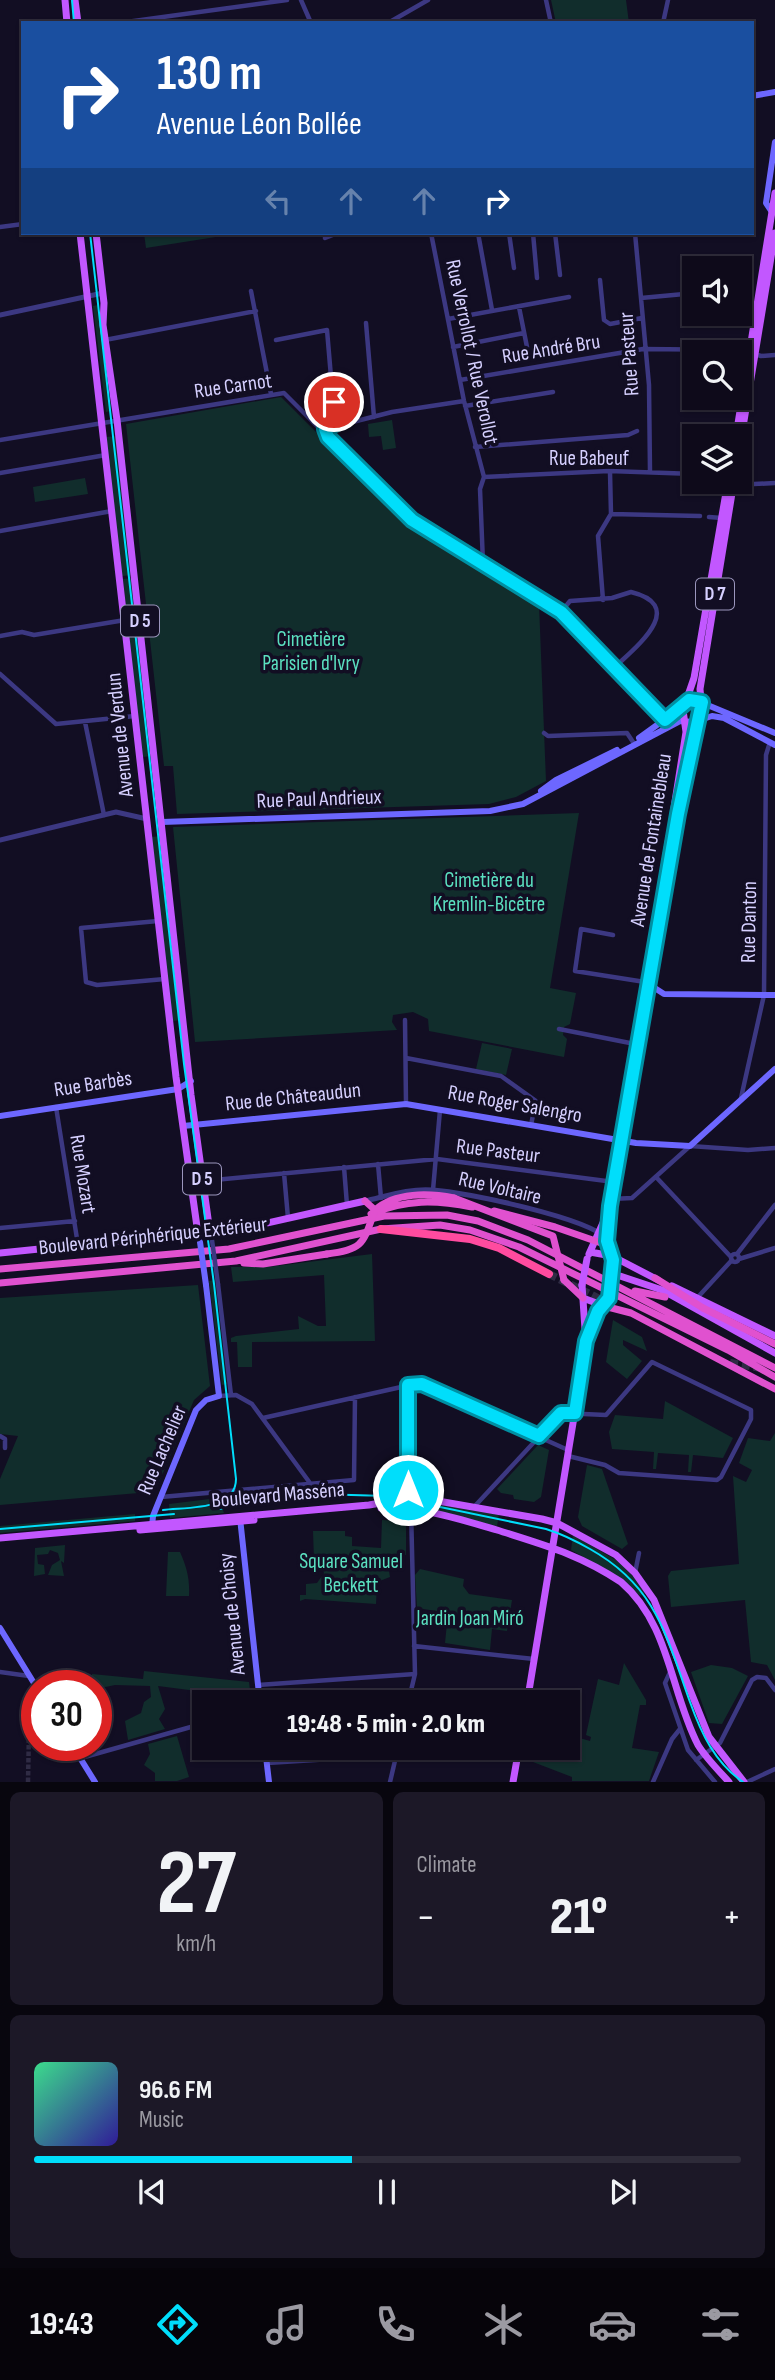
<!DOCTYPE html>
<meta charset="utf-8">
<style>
:root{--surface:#0e0a1a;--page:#1c1827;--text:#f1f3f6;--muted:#9b9aa2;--line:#2e2b39;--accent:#00defb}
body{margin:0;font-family:"Sofia Sans Condensed",sans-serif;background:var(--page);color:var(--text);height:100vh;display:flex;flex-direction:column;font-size:26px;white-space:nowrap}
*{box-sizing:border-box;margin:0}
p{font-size:23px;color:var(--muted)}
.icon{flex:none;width:38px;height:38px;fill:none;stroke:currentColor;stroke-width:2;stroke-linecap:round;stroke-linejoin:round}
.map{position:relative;height:1782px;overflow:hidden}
.details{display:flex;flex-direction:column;gap:10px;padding:10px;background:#08060e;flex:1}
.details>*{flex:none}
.guide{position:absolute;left:21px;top:21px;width:733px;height:214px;border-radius:0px;box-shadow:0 2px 5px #0004,0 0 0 2px var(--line);background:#1a4fa0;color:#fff;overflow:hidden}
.fabs{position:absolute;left:682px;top:256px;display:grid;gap:14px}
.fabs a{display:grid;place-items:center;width:70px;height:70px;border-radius:0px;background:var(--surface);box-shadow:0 2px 5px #0004,0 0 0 2px var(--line);font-size:35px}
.speed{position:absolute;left:21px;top:1670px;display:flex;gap:14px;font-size:35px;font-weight:700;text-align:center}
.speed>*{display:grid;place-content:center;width:91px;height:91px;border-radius:50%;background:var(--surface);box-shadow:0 2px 5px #0004,0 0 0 2px var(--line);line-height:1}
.speed .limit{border:10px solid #d22;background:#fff;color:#111}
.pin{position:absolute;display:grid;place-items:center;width:60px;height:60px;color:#fff;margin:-30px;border:4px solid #fff;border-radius:50%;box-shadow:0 2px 7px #0007}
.me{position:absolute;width:77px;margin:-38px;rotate:0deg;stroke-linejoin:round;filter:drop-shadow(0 0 5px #0008)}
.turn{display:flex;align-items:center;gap:24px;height:147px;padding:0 21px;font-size:32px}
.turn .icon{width:91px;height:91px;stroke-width:2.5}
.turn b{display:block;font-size:49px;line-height:60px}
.lanes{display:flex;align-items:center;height:66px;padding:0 21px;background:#0003;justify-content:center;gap:35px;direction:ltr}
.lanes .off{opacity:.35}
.big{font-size:52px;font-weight:800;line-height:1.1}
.details .tile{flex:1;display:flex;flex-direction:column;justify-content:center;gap:10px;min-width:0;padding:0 24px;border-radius:10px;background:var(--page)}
.details .dial{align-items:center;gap:0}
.dial b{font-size:91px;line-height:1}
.song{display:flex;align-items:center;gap:21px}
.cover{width:84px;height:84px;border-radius:10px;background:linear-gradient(135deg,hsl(150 70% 55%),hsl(250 70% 35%))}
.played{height:7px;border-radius:4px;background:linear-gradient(90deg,var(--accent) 45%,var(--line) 45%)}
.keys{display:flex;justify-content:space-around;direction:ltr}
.heat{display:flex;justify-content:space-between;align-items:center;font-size:38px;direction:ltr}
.details .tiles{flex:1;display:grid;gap:10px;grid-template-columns:1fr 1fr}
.tile:last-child{grid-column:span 2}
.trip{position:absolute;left:192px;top:1690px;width:388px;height:70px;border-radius:0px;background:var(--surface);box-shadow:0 2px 5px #0004,0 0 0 2px var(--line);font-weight:800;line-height:70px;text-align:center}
.dock{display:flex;height:112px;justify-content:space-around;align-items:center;background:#06040a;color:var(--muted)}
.dock .icon{width:49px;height:49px}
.dock .active{color:var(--accent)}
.dock b{font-size:32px;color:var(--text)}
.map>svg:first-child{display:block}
</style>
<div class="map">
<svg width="775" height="1782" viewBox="0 0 775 1782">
<rect width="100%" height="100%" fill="#120e23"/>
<!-- green -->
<path fill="#112d2c" d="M551,0H626L629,23H556Z
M144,233H241L146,248Z
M98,305L111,411L106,412L93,306Z
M281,397L410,526L539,604L546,781L516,797L489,804L177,814L173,766H164L126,424Z
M392,420L396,448L383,450L381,436L369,437L368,424Z
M116,436L133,575L122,576L106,437Z
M85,478L88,494L35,502L33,487Z
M133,578L153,756L142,757L123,579Z
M579,813L550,988L576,993L570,1024L564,1027L563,1035L567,1039L564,1057L429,1031L428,1019L413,1012L393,1015L392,1022L397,1030L195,1042L173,827Z
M161,836L183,1020L172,1021L151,837Z
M482,1043L512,1049L506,1075L476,1069Z
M372,1254L375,1341L252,1342V1367H238L237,1342H231V1338L236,1336L299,1329L298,1316L318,1326H326L324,1275L233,1282L231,1267H268Z
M215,1280L227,1384L222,1385L209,1281Z
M198,1285L210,1386L194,1400L157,1487L150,1492L0,1505V1479L18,1436L0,1434V1298Z
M613,1320L642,1337L647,1351L623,1340V1345L642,1361L627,1379L606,1362Z
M665,1401L733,1438L723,1458L693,1455L691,1472H688L689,1455L658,1453L656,1469H653L654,1452L612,1449L609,1432L615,1415L663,1419Z
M775,1433V1680L767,1665L751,1662L745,1600L671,1607L668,1576L671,1571L739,1564L733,1476L746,1482L752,1470L739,1463L748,1438L770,1441Z
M538,1445L549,1450L541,1497L534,1502L514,1499L513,1495L501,1493L497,1489Z
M587,1465L602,1469L628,1544L622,1549L582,1526L578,1517Z
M218,1498L224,1513L170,1518L169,1504Z
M427,1501L499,1515L497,1526L425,1509Z
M135,1514V1521L0,1533V1526Z
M382,1520L402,1521L406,1524V1555H397V1569L389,1571L390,1577L377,1582L376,1604L305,1599L300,1601V1595H306V1584L317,1583L324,1573L321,1564L314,1560L313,1531H345V1536L352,1537V1546L381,1548Z
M573,1535L621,1563L647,1592L640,1596L616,1575L571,1550Z
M65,1545L64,1563L61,1561L64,1576L48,1575L52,1565L60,1560L58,1553L50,1550L48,1554L37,1555L38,1564L44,1565L45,1574L34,1576L35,1548Z
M168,1552H180C186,1566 190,1577 189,1596H166Z
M420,1569L464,1579L463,1586L469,1594L512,1600L507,1631L492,1629L490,1650L445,1643L447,1623L435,1622L436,1611L417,1608L415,1575Z
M624,1663L646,1700V1705H640L632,1748L659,1752L649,1781H572V1777L533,1762L536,1748H569V1735L590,1741L591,1737L586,1735L598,1679L619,1685Z
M711,1665L732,1668L748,1676L722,1724L709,1723L691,1672Z
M144,1671L249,1682L251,1698L158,1686L165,1709L159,1719L165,1729L128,1740L125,1721L141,1713L144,1702L151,1697L150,1686L115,1685L96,1689V1685H92V1674L143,1679Z
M177,1736L189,1777L177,1781H155V1773L144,1765L150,1754L148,1744Z"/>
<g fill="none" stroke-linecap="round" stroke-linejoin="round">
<!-- minor-tunnel -->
<path stroke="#2f2b44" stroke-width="4.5" stroke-dasharray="4.5 2" stroke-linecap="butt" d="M28,1782L29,1730"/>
<!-- motorway-tunnel -->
<path stroke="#2f2b44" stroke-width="8" stroke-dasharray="8 4" stroke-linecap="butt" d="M549,1274L612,1305
M730,1363L762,1368"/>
<!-- minor -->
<path stroke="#3c3882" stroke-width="4.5" d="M301,0L311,23
M546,0L551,23
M119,23L287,0
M388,23L428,0
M663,23L668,0
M0,227L23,224
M431,233L464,401L484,477
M478,233L492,310
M509,233L514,268
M533,233L537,278
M555,233L560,275
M635,233L649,385L650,472
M325,238L338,233
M600,280L604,320L610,324L642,318
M251,291L271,394
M641,298L695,293
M519,307L527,347
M448,319L569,297
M366,323L374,417
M105,340L256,311
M276,340L327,330L335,424
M453,347L524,333
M460,380L643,349L742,350L761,356L775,355
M465,406L553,392
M325,429L392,412L464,401
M0,440L284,393L318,427L325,429L328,437L412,520L561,612L665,720
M475,447L628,435L637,431
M610,472L611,514
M0,473L106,455
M484,477L609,471L695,474
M734,485L775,483
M611,514L700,516
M709,517L722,518
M0,531L112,511
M483,563L480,489L484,477
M603,600L598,536L611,514
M561,612L570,601L612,598L631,592C688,606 636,647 616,666
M0,636L22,632L34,635L125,620
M0,674L56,724L135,716
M85,722L104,815
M544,733L548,736L627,733L635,745
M158,921L81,928L86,982L97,985L165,979
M613,935L581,929L575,971L645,982
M405,1020L406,1104
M559,1029L635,1044
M406,1058L501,1076L536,1101L531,1125
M741,1098L764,995L766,755L770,742
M56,1107L78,1245
M378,1164L381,1198
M344,1167L347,1205
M284,1173L288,1218
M656,1177L731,1257
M204,1181L437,1159L614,1182
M433,1190L440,1110
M611,1199L632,1198L690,1146L748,1150L775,1148
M0,1228L75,1221
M731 1258a4 4 0 1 1 8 0a4 4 0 1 1-8 0Z
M737,1254L775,1205
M739,1259L775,1248
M218,1284L231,1395
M698,1297L732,1260
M408,1385L415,1674L408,1703
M219,1396L236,1395L252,1404L310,1483
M263,1418L419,1383L568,1450
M0,1436L5,1439V1448
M161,1497L354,1480L355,1397
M474,1507L561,1413L606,1415L652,1362L751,1410V1419L721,1477L717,1480L619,1473L605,1465L568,1456
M635,1573L639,1553
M414,1646L534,1659
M671,1670L665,1683L688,1750L715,1782
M0,1672L29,1676
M258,1685L415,1674
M29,1730V1725L37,1724
M81,1758L205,1723
M696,1760L720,1743L752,1680L757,1677L766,1678L775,1690
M267,1763L396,1755
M390,1782L398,1748
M653,1782L672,1739L680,1729
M747,1782L775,1769"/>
<!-- tertiary -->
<path stroke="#3c3882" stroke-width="5" d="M0,315L103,293
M0,840L116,812L147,819
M365,1201C387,1196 410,1188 433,1190C465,1192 589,1218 607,1239"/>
<!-- secondary -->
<path stroke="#6d67ff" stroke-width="6" d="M752,96L775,92
M772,212L766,203L775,142
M639,738L693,699L775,733
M541,791L556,780L617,750
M162,822L490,811L523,804L680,721L694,722L712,716L724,718L775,745
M647,983L664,994L775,995
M0,1116L178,1089L191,1081
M183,1126L406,1104L636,1143L690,1146L775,1069
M240,1518L260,1703
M152,1527L153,1516L196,1410L206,1400L219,1396L206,1285
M0,1628L37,1688
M72,1745L95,1782
M265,1748L269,1782"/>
<!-- primary -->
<path stroke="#c257ff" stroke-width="7" d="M65,0L67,23
M75,0L78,23
M80,233L176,1077L198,1234
M96,233L104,303L103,325L117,420L191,1095L210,1233
M736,436L775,193
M740,445L775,233
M674,808L686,732L683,710L694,678L728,481
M638,1022L669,837
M617,1157L633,1055
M590,1252L612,1256L658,1280
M0,1253L245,1228L365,1201
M589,1254L607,1214
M612,1272L613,1260L607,1241L610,1206L678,814L693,733L702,711L700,689L734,481
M620,1276L662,1290L775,1353
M672,1286L775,1336
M583,1298L604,1306
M586,1341L598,1311L609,1298
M381,1508C420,1506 459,1519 497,1530C544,1545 579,1554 621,1582C670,1624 670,1691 698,1745C706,1758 719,1771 729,1782
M140,1530L254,1520
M0,1538L369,1505L415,1497L542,1519L557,1523L616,1555L635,1573L654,1600L709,1737L744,1782
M527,1703L586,1344L582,1285
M513,1782L519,1748"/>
<!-- trunk -->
<path stroke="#e051cf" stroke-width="7" d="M365,1201L375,1210C395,1192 429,1193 454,1198
M494,1211L555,1227L607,1245
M371,1214C406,1199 436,1200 472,1207
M244,1263L263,1264L327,1254
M0,1269L229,1249L384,1216L447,1215L478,1221L528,1240L775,1368
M655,1278L703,1308
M564,1280L583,1298
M0,1283L236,1261L381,1229L440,1225L470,1230L519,1247L728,1350L775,1377
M635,1291L665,1297
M604,1306L631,1313L775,1389"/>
<!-- motorway -->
<path stroke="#ff4b9f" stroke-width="8" d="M381,1229L470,1239L499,1248L549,1274"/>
<!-- tram -->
<path stroke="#00defb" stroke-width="2" d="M72,0L74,23
M90,233L184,1064L214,1284L236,1479C236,1511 186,1507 163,1510
M220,1509L246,1501L316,1494L387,1496L546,1529C562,1534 576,1541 590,1549C656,1586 666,1635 690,1702C701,1733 715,1763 743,1782
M0,1529L174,1514"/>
<!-- minor-bridge -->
<path stroke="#3c3882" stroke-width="4.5" d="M212,1240L218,1284"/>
<!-- secondary-bridge -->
<path stroke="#6d67ff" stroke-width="6" d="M200,1242L206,1285"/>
<!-- primary-bridge -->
<path stroke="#c257ff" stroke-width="7" d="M582,1285L587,1259
M609,1298L612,1272"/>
<!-- trunk-bridge -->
<path stroke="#e051cf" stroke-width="7" d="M454,1198L553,1236L564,1280
M327,1254C364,1250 363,1243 375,1210
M703,1308L775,1344"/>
</g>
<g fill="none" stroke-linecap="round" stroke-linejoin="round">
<!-- route casing -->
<g stroke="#0090a3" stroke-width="18">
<path id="route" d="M334,402L335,424L325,429L328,437L412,520L561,612L665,720L689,700L702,702L678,814L610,1206L607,1241L613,1260L609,1298L598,1311L586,1341L575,1413H561L539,1436L422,1384L408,1385V1490"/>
</g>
<!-- route -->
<use href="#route" stroke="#00defb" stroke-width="12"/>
</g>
<g text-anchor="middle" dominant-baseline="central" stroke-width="7" stroke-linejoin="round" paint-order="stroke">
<!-- shield labels -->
<g fill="#120e23" stroke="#9b96bd" stroke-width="2">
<rect x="696" y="578.5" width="38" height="31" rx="5"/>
<rect x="121" y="605.5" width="38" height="31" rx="5"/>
<rect x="183" y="1163.5" width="38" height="31" rx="5"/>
</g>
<g font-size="19" font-weight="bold" fill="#d6d0ff">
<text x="715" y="594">D 7</text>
<text x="140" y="621">D 5</text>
<text x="202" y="1179">D 5</text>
</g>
<!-- street labels -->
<g font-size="21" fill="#d6d0ff" stroke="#120e23">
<text transform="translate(551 349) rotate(-9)">Rue André Bru</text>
<text transform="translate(472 352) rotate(78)">Rue Verrollot / Rue Verollot</text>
<text transform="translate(629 354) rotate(-94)">Rue Pasteur</text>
<text transform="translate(233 386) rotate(-8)">Rue Carnot</text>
<text x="589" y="458">Rue Babeuf</text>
<text transform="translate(120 735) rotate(-96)">Avenue de Verdun</text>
<text transform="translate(319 799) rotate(-2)">Rue Paul Andrieux</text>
<text transform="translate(651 840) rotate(-81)">Avenue de Fontainebleau</text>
<text transform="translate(749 922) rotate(-89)">Rue Danton</text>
<text transform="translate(93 1084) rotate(-9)">Rue Barbès</text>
<text transform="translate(293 1097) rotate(-6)">Rue de Châteaudun</text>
<text transform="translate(515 1104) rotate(10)">Rue Roger Salengro</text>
<text transform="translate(498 1151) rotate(7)">Rue Pasteur</text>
<text transform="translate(83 1174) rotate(81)">Rue Mozart</text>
<text transform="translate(500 1188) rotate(13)">Rue Voltaire</text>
<text transform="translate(153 1236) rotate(-6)">Boulevard Périphérique Extérieur</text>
<text transform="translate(162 1450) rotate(-67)">Rue Lachelier</text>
<text transform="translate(278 1495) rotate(-5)">Boulevard Masséna</text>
<text transform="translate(232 1614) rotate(-96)">Avenue de Choisy</text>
</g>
<!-- park labels -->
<g font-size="21" fill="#5be0c0" stroke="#120e23">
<text x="311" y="639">Cimetière<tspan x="311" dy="24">Parisien d'Ivry</tspan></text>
<text x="489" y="880">Cimetière du<tspan x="489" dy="24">Kremlin-Bicêtre</tspan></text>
<text x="351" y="1561">Square Samuel<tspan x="351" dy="24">Beckett</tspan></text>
<text x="470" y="1618">Jardin Joan Miró</text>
</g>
</g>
</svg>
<div class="fabs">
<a><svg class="icon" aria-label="sound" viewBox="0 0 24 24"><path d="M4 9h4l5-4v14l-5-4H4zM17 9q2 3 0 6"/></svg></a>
<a><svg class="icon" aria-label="search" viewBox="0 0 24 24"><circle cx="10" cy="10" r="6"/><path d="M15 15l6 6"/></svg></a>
<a><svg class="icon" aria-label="layers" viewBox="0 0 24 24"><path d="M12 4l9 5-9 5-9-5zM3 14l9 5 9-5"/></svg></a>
</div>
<div class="speed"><div class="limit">30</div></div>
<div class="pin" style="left:334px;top:402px;background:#d93025"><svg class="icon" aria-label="arrive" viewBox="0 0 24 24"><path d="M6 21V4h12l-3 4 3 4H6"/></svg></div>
<svg class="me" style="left:408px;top:1490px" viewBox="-20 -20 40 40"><circle r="17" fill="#00defb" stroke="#fff" stroke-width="3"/><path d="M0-11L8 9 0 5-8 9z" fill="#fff"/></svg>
<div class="trip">19:48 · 5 min · 2.0 km</div>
<div class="guide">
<div class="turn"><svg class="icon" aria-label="right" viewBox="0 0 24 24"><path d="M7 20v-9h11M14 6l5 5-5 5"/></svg><div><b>130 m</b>Avenue Léon Bollée</div></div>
<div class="lanes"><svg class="icon off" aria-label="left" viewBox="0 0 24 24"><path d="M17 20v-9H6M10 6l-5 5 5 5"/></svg><svg class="icon off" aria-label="ahead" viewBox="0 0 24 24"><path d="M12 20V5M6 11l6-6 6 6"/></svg><svg class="icon off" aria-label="ahead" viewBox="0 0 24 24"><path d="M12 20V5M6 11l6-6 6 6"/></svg><svg class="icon" aria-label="right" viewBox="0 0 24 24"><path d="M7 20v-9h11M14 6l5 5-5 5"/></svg></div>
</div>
</div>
<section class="details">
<div class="tiles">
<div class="tile dial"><b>27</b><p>km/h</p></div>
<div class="tile"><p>Climate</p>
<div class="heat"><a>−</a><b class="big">21°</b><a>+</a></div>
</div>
<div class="tile">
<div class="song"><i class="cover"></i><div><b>96.6 FM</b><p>Music</p></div></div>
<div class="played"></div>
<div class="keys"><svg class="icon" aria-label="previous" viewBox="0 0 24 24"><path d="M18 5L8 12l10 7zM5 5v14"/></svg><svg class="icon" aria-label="pause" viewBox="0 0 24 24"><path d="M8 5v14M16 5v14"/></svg><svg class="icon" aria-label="next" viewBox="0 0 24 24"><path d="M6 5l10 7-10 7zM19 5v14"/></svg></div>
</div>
</div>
</section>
<nav class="dock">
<b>19:43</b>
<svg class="icon active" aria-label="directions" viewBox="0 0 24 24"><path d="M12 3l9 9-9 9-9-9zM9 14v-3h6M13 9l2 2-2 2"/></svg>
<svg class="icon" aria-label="music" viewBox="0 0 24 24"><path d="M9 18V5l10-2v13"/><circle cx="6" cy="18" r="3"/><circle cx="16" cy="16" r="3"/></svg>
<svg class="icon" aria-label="phone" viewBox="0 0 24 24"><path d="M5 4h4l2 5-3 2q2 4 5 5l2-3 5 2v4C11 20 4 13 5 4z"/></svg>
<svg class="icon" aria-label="climate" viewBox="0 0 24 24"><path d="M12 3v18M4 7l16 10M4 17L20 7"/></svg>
<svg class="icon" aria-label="car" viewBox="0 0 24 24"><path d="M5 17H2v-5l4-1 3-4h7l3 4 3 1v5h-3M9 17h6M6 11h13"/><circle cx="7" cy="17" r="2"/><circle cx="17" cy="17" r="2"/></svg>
<svg class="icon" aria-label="filters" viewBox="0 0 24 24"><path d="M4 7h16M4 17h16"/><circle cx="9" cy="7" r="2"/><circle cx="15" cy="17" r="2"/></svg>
</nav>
